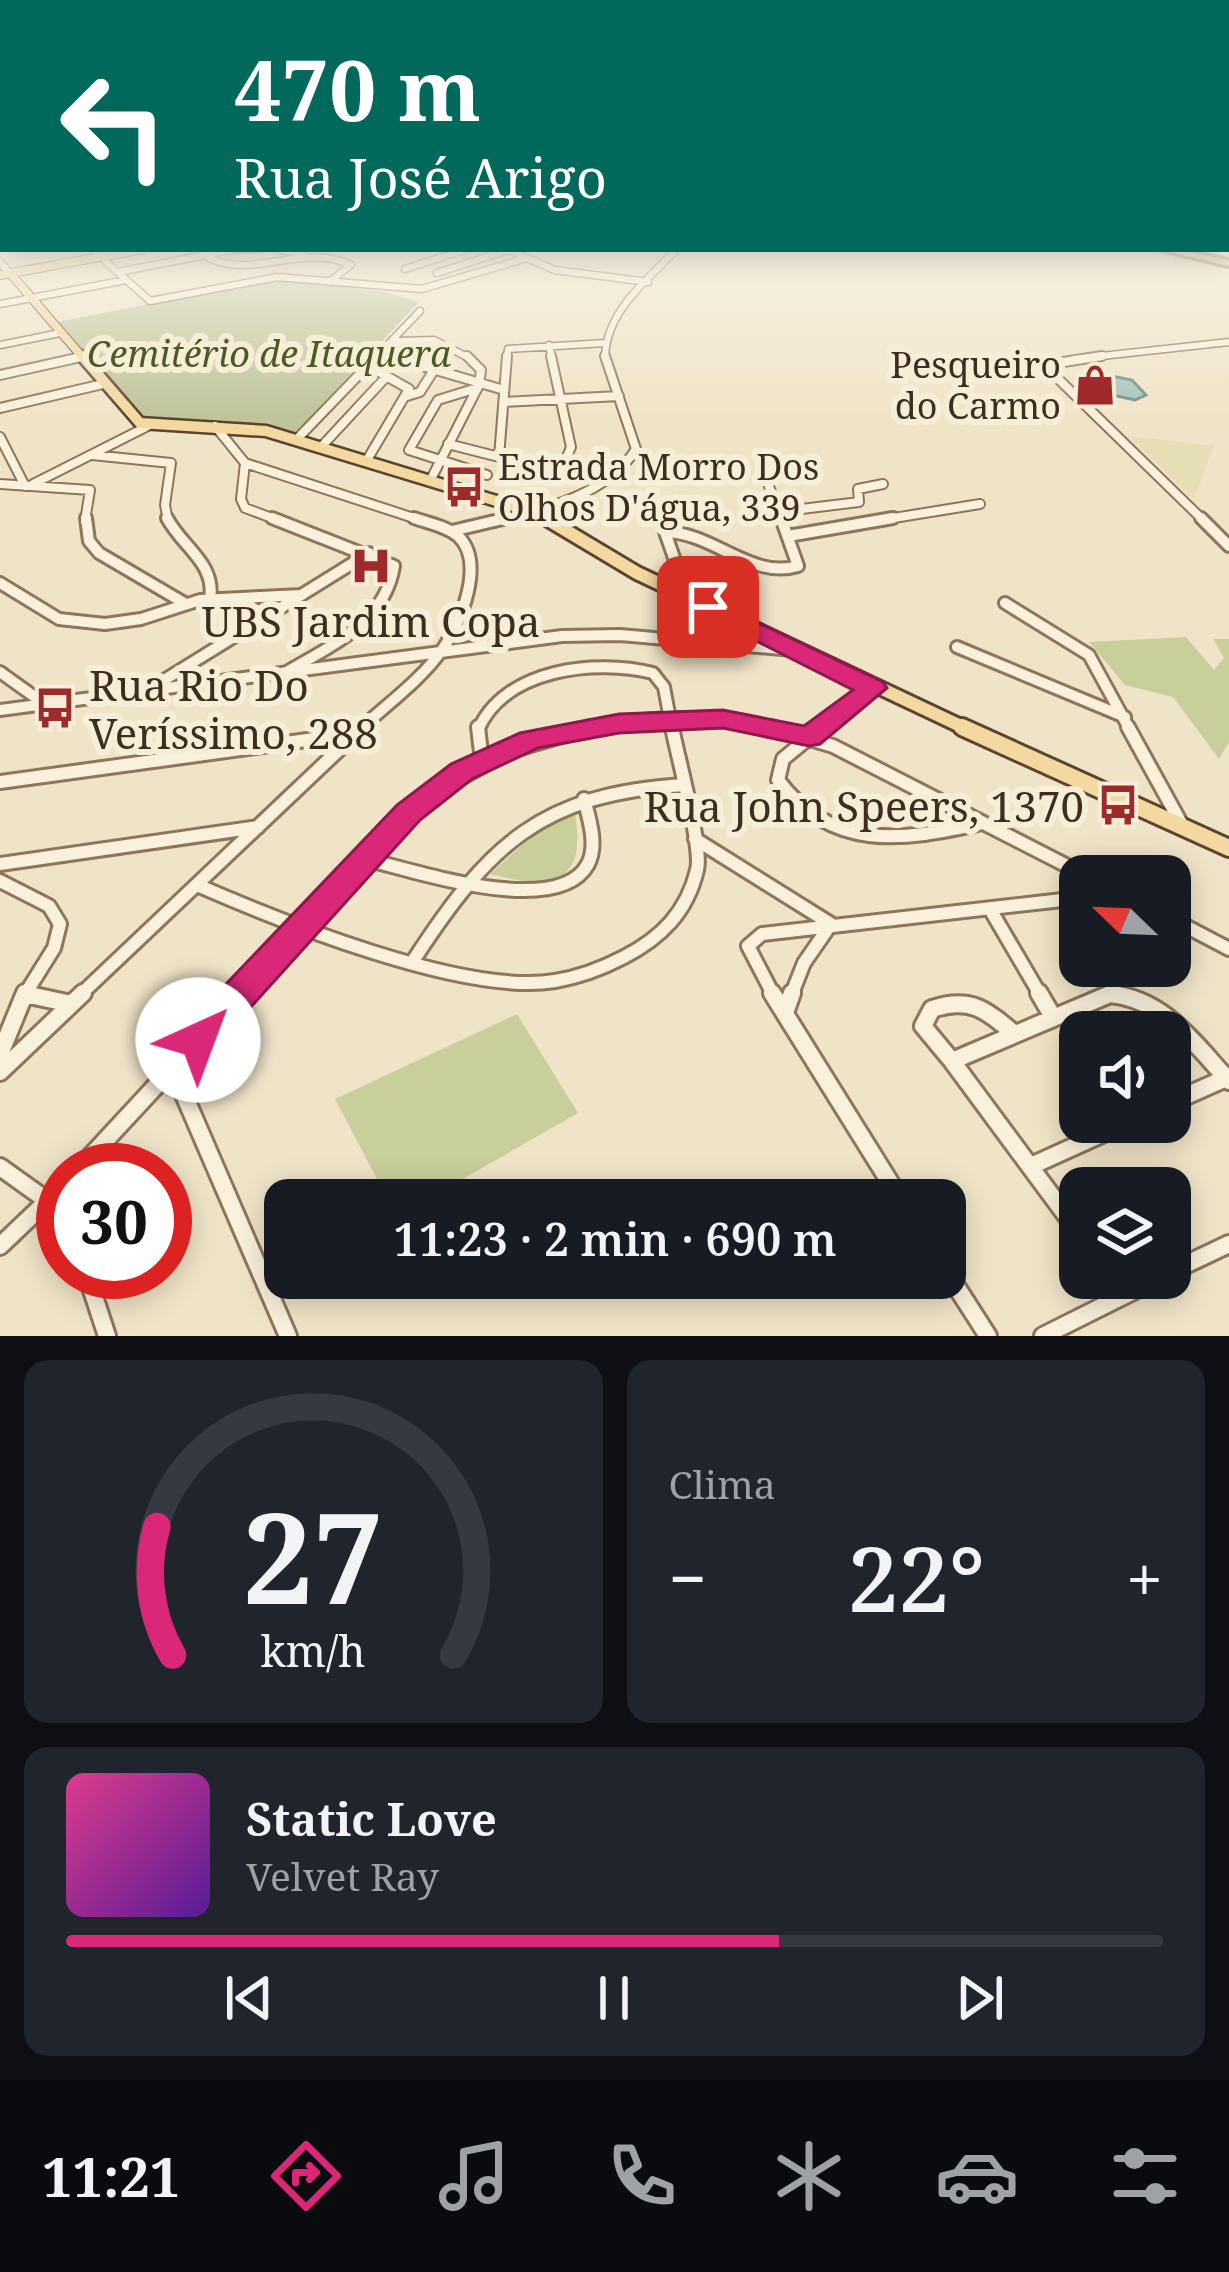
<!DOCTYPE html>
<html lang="pt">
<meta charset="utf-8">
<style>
:root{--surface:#171b24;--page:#20242c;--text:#f1f3f6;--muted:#9ea1a6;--line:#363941;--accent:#db2777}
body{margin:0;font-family:"Noto Serif",serif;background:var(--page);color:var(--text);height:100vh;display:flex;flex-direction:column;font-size:45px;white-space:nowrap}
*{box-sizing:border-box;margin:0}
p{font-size:39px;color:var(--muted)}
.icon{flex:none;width:66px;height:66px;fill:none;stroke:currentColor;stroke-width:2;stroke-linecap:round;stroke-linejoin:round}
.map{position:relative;height:1336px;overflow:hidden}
.sheet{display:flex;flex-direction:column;gap:24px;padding:24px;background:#0d0f14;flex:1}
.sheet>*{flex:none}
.hud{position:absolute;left:0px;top:0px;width:1230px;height:252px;box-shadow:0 6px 30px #0003;background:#00695c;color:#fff;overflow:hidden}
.needle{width:78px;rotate:293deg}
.tools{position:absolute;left:1059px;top:855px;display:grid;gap:24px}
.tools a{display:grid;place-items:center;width:132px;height:132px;border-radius:24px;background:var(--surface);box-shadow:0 6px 30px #0003;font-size:60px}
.speed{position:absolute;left:36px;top:1143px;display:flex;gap:24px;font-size:60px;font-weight:700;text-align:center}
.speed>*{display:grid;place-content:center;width:156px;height:156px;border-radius:50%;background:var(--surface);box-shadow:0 6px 30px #0003;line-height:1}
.speed .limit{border:18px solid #d22;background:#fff;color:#111}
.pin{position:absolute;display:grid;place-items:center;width:102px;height:102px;color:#fff;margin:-51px;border-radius:24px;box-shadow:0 6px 18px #0006}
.me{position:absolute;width:132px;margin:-66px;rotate:43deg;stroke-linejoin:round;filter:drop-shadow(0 0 9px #0008)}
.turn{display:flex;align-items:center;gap:42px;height:252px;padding:0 36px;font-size:54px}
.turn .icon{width:156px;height:156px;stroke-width:2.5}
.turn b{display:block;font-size:84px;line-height:102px}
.big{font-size:90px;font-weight:600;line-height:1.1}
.sheet .tile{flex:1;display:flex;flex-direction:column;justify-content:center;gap:18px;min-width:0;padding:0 42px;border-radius:24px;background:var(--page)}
.sheet .dial{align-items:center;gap:0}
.dial svg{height:312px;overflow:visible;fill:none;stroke:var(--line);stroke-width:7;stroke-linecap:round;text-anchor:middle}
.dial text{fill:var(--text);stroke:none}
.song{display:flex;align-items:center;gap:36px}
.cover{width:144px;height:144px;border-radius:18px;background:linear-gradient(135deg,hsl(330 70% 55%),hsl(270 70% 35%))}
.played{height:12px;border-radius:6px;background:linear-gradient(90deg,var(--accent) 65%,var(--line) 65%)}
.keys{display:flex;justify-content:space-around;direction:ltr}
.heat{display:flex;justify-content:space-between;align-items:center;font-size:66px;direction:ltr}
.sheet .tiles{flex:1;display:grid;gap:24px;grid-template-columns:1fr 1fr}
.tile:last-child{grid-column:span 2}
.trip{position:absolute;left:264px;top:1179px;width:702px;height:120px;border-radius:24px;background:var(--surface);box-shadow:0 6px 30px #0003;font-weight:600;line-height:120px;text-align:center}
.tabs{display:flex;height:192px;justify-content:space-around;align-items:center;background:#090b0e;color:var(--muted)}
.tabs .icon{width:84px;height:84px}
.tabs .selected{color:var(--accent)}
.tabs b{font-size:54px;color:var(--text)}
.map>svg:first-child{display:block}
</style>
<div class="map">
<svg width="1229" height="1336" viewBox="0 0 1229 1336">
<rect width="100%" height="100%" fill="#f0e4c8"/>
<!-- farmland -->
<path fill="#e6deb5" d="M1128,436L1214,446L1194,499Z"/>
<!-- green -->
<path fill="#c9cf9b" d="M1186,637L1214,670L1224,658L1213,639H1229V742L1219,759L1173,697L1125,685L1089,642Z
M575,814C587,888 549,889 490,874L533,835Z
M517,1014L578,1113L426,1200H388L335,1099Z"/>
<!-- cemetery -->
<path fill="#bfc49a" d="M276,279L385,292L419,302L294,434L245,423L147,420L57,322Z"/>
<!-- water -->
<path fill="#a9c4bc" stroke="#6f938a" stroke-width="3" d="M1088,371L1132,380L1146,395L1135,400L1084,389L1077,378Z"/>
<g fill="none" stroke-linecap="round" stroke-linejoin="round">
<!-- minor-far4 casing -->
<g stroke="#8d765c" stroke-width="9">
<path id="minor-far4" d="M92,249L150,301L277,277L422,289L527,258
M236,249H262
M278,249L304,255
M506,249L555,270L648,282
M203,255C252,283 298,241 351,265L329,282
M0,262L10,273
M405,269L467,249
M118,272L237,249
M437,273L508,250
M0,304L126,280
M396,339L418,359
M401,341L434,340L471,359
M0,345L60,333
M549,345L552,359
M74,359L81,357
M374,359L420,311
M507,359L508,349L605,343
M605,359C605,312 647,280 677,249
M1074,359L1229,342"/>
</g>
<!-- minor-far3 casing -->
<g stroke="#8d765c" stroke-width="12">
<path id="minor-far3" d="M415,356L429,368L504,390
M507,356L499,457L600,482
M551,356L571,447L561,471
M1102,356L1044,365L1204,521
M370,362L426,367
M367,365L409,389L367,460
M0,375L81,357
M477,388L438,400L409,450L487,475
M407,396L420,392L434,370
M504,402L619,396
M0,408L103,384
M215,426L245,463L423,521
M0,437L25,486
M297,439L377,356
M448,444L499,457
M322,446L386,377
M92,455L171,463L165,505L168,521
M245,463L241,499L245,508L280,521
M430,481L479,385L481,370L467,356
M767,481L782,521
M0,484L90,490L85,521
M33,484L148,426
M777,512L859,502L858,489L883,484
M495,521C545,509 607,495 636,449L605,356
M875,521L980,504"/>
</g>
<!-- minor-far2 casing -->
<g stroke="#8d765c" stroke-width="16">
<path id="minor-far2" d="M86,518L89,541L99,553L186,604
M167,518C182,547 216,563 210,599
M272,518L394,566C385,623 330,646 285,673
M1201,518L1229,546
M452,531L507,518
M788,536L893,518
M0,583L59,619L105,624L141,619L200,600L302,595
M688,598L665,532C713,532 751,580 798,566L781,518
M1005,603L1089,655L1130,730
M957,647L1125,717
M0,672L46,705
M148,690L369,553
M0,710L562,636L620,635L793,650
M359,730C386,705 421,680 442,650C461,623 486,562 458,536C446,526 428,523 414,518
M478,730C505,668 596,659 653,673L664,687L672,730
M578,730C646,715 715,713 782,730
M818,730L873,689"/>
</g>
<!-- minor-far1 casing -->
<g stroke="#8d765c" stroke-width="18">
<path id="minor-far1" d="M478,727L482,761
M770,727L833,746L1087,876
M822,727L783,759L778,780C832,852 903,841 982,823
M1128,727L1182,825
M0,782L358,733
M695,839L831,924
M365,859C413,870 558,920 588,864C598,845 589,818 584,799
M0,864L258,827
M0,881L49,906L60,924L54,948L24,996
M197,885C282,922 465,996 555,981C579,977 603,968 624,957C661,938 687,912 697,870C703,848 677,755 672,727
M990,909L1041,996
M1170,918L1229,949
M413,961C489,844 541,794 684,785
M25,994L36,996
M79,996L363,727
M239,996L422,799L510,751L591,727
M774,996L748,946L762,934L1080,898
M791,996L804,963L831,924
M1104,996H1130"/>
</g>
<!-- minor casing -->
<g stroke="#8d765c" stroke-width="22">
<path id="minor" d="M772,993L901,1200
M1039,993L1053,1017
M25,994L71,1004
M786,1010L792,993
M0,1054L25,993
M952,1061L923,1026L932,1009C968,997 985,1008 1012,1032
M172,1067L288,1336
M0,1072L83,993
M1170,1103L1226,1078
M1031,1166L1128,1122
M0,1167L63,1212
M78,1170L242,993
M1080,1234L952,1061L1110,994C1164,999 1194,1043 1229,1081
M0,1246L63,1186
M945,1269L988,1336
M86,1272L107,1336
M1170,1272L1229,1244
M1112,1278L1124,1295
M1043,1336L1159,1278"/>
</g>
<!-- major-far3 casing -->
<g stroke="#5b4430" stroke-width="10">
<path id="major-far3" d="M10,273L84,359
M0,275L144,249"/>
</g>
<!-- major-far2 casing -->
<g stroke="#5b4430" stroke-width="15">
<path id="major-far2" d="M82,356L140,423L266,431L536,513L550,521"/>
</g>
<!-- major-far1 casing -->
<g stroke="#5b4430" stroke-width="18">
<path id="major-far1" d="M545,518L637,573L969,730"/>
</g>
<!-- major casing -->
<g stroke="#5b4430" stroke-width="22">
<path id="major" d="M962,727L1229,848"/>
</g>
<!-- highway casing -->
<g stroke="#5b4430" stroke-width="6">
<path id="highway" d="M1156,249H1173L1229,260V266Z"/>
</g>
<!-- minor-far4 -->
<use href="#minor-far4" stroke="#faf1dc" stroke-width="6"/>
<!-- minor-far3 -->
<use href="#minor-far3" stroke="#faf1dc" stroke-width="8"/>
<!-- minor-far2 -->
<use href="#minor-far2" stroke="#faf1dc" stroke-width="10"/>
<!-- minor-far1 -->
<use href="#minor-far1" stroke="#faf1dc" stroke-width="12"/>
<!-- minor -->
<use href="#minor" stroke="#faf1dc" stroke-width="16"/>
<!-- major-far3 -->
<use href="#major-far3" stroke="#f3d9a0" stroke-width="8"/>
<!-- major-far2 -->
<use href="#major-far2" stroke="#f3d9a0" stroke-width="10"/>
<!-- major-far1 -->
<use href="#major-far1" stroke="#f3d9a0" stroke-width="12"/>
<!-- major -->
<use href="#major" stroke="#f3d9a0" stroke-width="16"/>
<!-- highway -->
<use href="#highway" fill="#e0a458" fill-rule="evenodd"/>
</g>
<!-- sky -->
<linearGradient id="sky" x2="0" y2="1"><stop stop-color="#8fbad6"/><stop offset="0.55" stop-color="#f8f3e6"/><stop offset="1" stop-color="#f8f3e6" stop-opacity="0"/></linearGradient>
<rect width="1229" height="417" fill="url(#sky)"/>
<!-- route -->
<path fill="#db2777" stroke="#8e194d" stroke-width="3" d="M708,599L883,682L887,688L820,744L809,746L723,728L619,733L538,748L472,779L420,820L211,1051L198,1056L184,1051L178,1040L184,1028L397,805L451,764L520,733L619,714L723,710L804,726L853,690L699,612L696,607L699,602Z"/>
<!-- icons -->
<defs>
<g id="shop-bare" transform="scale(3.24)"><path d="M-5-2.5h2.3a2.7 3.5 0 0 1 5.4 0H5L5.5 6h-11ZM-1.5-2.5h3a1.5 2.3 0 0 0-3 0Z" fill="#9e2a2b" stroke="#f7eed8" stroke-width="2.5" paint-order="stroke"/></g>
<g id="bus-bare" transform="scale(3.24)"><path d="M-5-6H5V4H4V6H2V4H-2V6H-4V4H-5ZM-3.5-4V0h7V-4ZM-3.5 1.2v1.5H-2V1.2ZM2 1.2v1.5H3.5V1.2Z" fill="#9e2a2b" stroke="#f7eed8" stroke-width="2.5" paint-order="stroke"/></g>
<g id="hospital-bare" transform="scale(3.24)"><path d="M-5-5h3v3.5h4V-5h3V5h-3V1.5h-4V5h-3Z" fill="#9e2a2b" stroke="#f7eed8" stroke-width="2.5" paint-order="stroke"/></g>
</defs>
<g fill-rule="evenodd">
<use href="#shop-bare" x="1095" y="385"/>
<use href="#bus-bare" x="464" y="487"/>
<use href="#hospital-bare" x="371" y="566"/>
<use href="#bus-bare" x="55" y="708"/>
<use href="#bus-bare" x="1118" y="805"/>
</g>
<g text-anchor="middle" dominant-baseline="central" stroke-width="12" stroke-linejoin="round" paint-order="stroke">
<!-- far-park labels -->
<g font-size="36" font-style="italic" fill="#4d5a26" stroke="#f7eed8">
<text x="269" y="353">Cemitério de Itaquera</text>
</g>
<!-- far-poi labels -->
<g font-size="36" fill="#3d2e20" stroke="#f7eed8" text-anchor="end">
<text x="1061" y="364">Pesqueiro<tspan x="1061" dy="41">do Carmo</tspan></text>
<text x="498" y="466" text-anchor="start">Estrada Morro Dos<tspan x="498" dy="41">Olhos D'água, 339</tspan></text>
</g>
<!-- poi labels -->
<g font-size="42" fill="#3d2e20" stroke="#f7eed8">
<text x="371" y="620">UBS Jardim Copa</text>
<text x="89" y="684" text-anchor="start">Rua Rio Do<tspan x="89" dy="48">Veríssimo, 288</tspan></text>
<text x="1084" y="805" text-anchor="end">Rua John Speers, 1370</text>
</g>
</g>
</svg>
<div class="tools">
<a><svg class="needle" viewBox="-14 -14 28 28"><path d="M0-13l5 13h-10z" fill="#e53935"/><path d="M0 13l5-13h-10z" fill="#9ea1a6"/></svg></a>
<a><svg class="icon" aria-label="sound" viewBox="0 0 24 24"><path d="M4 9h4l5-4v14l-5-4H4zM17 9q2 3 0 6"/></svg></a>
<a><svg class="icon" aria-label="layers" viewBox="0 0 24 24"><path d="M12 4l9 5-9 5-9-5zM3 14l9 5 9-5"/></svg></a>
</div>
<div class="speed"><div class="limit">30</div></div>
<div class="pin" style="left:708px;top:607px;background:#d93025"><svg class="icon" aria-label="arrive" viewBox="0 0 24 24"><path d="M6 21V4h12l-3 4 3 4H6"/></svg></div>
<svg class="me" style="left:198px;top:1040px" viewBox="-20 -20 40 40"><circle r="19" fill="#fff"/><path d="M0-13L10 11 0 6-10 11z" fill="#db2777"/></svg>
<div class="trip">11:23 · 2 min · 690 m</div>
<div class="hud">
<div class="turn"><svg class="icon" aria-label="left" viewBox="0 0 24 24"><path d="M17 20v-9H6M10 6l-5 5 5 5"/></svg><div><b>470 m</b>Rua José Arigo</div></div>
</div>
</div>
<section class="sheet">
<div class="tiles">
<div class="tile dial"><svg viewBox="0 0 100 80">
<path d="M14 69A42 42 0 1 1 86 69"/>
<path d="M14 69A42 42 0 0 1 10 36" stroke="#db2777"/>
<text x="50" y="56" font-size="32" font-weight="700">27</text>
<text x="50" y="72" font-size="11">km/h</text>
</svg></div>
<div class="tile"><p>Clima</p>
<div class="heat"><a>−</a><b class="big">22°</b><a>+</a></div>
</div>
<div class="tile">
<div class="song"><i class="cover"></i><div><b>Static Love</b><p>Velvet Ray</p></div></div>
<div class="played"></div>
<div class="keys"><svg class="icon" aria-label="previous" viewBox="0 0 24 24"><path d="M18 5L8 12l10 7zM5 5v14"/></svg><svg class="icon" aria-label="pause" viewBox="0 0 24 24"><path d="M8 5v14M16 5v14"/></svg><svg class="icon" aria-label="next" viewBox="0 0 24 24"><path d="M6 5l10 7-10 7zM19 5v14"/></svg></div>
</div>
</div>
</section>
<nav class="tabs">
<b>11:21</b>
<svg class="icon selected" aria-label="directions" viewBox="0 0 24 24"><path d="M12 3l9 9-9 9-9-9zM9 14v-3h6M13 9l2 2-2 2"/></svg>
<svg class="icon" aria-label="music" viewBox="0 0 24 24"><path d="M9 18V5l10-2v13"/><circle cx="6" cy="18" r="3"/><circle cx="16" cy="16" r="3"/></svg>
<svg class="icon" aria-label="phone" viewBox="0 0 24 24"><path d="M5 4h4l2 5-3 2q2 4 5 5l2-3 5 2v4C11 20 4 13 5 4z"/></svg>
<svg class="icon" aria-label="climate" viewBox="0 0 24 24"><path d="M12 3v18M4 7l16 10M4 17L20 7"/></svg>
<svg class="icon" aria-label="car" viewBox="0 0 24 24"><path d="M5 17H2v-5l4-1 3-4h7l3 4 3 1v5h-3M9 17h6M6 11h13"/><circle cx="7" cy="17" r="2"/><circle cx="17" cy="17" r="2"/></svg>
<svg class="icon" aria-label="filters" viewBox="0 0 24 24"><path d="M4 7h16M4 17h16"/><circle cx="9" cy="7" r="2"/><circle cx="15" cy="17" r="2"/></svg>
</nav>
